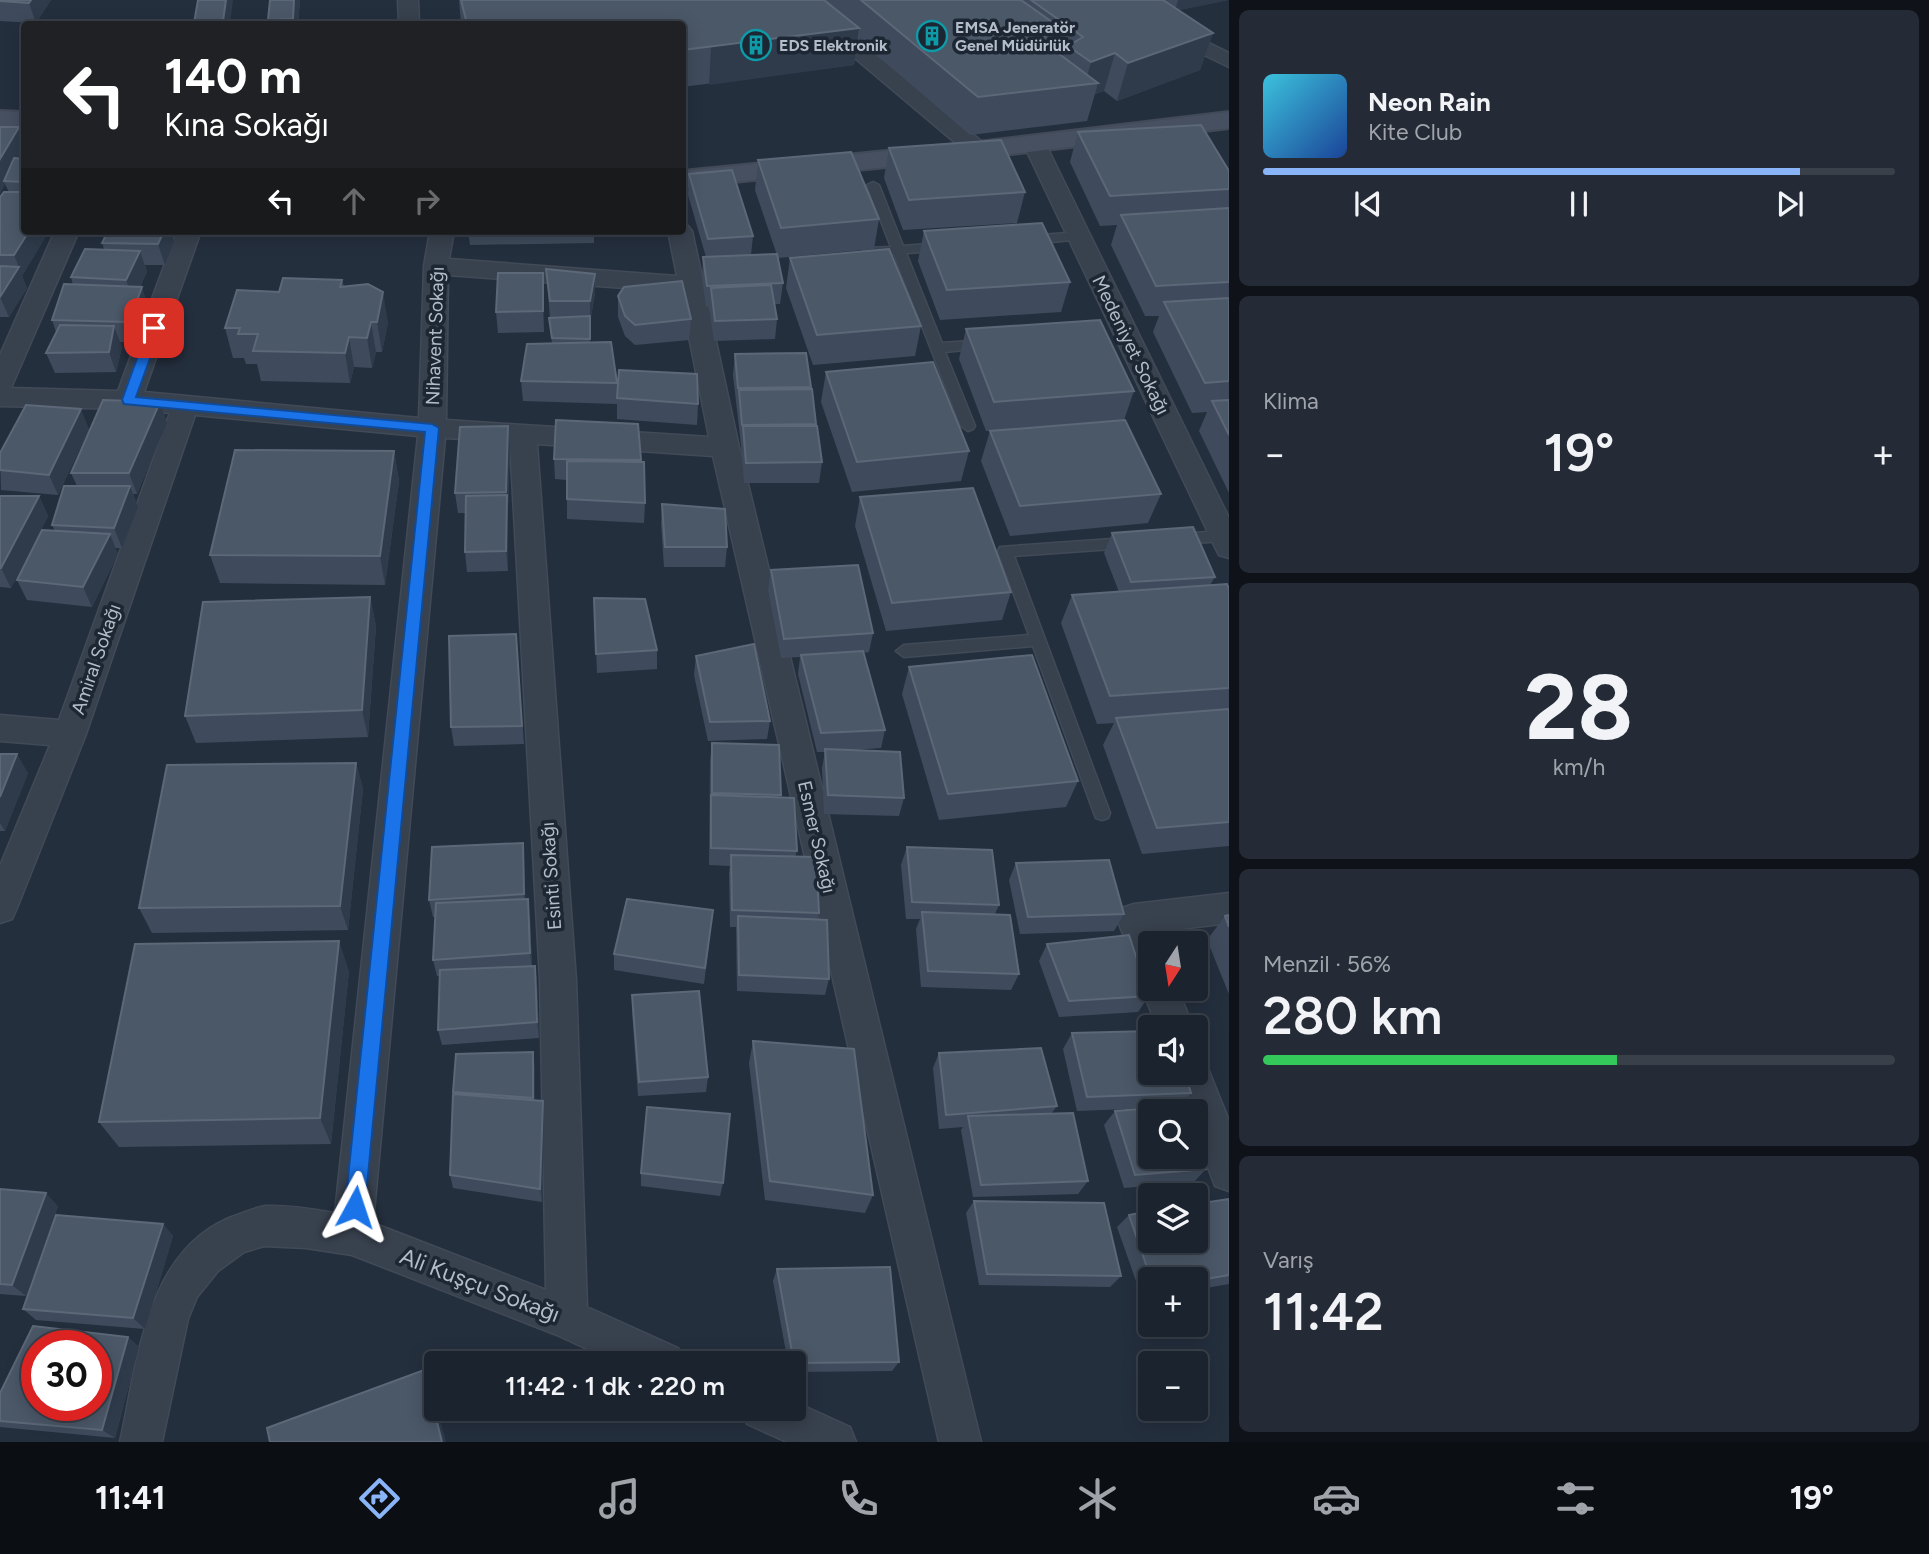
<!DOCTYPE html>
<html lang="tr">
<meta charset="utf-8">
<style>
:root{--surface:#1b232e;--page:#242b36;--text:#f1f3f6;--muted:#a0a4aa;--line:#39404a;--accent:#8ab4f8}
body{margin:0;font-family:Figtree,sans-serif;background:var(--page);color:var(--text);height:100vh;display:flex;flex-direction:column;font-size:26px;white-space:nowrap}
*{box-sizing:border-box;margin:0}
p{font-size:23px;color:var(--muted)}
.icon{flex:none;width:38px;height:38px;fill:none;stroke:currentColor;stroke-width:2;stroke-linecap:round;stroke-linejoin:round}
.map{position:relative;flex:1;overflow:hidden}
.panel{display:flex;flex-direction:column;gap:10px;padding:10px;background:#0f1319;width:700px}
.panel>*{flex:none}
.guide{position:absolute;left:21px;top:21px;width:665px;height:214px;border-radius:7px;box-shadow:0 4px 18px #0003,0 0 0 2px var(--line);background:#202124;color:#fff;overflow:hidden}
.needle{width:46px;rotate:192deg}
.tools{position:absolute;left:1138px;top:931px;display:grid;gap:14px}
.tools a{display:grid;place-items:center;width:70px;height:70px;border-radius:7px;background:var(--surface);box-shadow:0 4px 18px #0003,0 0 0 2px var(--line);font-size:35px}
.speed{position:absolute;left:21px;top:1330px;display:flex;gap:14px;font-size:35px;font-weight:700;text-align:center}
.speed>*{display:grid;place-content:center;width:91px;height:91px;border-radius:50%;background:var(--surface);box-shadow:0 4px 18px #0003,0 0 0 2px var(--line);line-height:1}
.speed .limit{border:10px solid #d22;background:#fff;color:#111}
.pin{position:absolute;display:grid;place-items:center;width:60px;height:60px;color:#fff;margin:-30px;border-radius:14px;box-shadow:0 4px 10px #0006}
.me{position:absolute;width:77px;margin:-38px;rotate:5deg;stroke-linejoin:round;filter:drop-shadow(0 0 5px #0008)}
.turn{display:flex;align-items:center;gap:24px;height:147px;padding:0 28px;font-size:32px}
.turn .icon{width:91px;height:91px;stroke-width:2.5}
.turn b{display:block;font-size:49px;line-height:60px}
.lanes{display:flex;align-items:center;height:66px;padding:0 28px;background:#0003;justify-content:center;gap:35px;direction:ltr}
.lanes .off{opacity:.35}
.big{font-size:52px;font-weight:600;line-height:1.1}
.panel .tile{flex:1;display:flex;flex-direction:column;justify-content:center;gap:10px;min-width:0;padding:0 24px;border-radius:10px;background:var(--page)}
.panel .dial{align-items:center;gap:0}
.dial b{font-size:91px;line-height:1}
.song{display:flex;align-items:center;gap:21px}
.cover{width:84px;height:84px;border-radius:10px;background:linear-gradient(135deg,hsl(190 70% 55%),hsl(220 70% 35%))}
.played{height:7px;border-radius:4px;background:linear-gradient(90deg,var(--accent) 85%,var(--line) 85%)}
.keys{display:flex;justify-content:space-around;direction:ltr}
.heat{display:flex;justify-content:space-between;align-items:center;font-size:38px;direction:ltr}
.charge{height:10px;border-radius:5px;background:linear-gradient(90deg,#34c759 56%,var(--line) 0)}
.trip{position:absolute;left:424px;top:1351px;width:382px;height:70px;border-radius:7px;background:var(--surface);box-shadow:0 4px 18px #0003,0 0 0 2px var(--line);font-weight:600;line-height:70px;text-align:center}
.tab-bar{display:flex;height:112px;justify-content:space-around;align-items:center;background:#0b0e12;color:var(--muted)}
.tab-bar .icon{width:49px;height:49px}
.tab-bar .on{color:var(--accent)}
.tab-bar b{font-size:32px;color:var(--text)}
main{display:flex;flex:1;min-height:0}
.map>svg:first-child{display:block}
</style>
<main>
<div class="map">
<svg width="1229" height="1442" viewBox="0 0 1229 1442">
<rect width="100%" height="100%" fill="#242f3e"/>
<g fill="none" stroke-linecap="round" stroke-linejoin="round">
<!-- service casing -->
<g stroke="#414a57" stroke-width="3">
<path id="service" d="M873,182L879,185L903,246L940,243L946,247L940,251L906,253L942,343L983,340L989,344L983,348L945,352L975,426L973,429L968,431L961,426L894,254L868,256L862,252L868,248L891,247L867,185Z
M1079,232L1085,236L1083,239L1029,244L1023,240L1029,236Z
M1224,531L1229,532V540L1224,541L1177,544L1170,539L1177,534Z
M1127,538L1134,543L1127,548L1014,556L1110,813L1108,818L1102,820L1096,818L1094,813L1033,646L904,657L896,651L904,645L1029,635L998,551L1000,547Z"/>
</g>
<!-- minor casing -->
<g stroke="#414a57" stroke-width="3">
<path id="minor" d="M398,0H418L419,24H399Z
M786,0H808L986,145L989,150L986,155H970Z
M1115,0H1137L1156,17L1229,53V67L1142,25Z
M1034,136L1042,138L1045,143L1229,518V558L1219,555L1215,547L1023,143L1026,138Z
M682,224L688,226L692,231L739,447L981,1442H939L713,456L537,444L576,980L587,1307L678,1348L684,1363H617L557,1335L352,1255L306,1248L264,1246L244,1252L218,1271L197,1297L188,1319L162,1442H120C138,1360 146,1244 240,1214C248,1211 257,1207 266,1206C288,1205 312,1209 335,1213L418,436L195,415L86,734L17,908L12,919L0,923V866L50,745L0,741V715L59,720L170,413L128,409L0,406V355L55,231H79L11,388L118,391L177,231H201L144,392L419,418L424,266L430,231H454L449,259L677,276L668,231H682ZM448,275L680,292L709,437L446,420ZM445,438L510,442L540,980L546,1290L373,1223Z
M1229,893V923L1156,932L1161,943H1150V989H1178L1193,1027H1157L1142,989L1149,977L1138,972L1117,919L1122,908L1134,904Z
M1195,1057L1205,1061L1229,1121V1191L1215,1186L1195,1133V1111H1187L1173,1073H1195Z
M793,1401L850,1427L856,1442H787L747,1424L741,1409H793Z"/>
</g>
<!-- secondary casing -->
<g stroke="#414a57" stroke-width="4">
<path id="secondary" d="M0,111L24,112V128L0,127Z
M1229,112V128L978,158L682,187V171L978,142Z"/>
</g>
<!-- service -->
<use href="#service" fill="#38414e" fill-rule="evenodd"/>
<!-- minor -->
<use href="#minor" fill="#38414e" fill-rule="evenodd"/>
<!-- secondary -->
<use href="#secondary" fill="#465061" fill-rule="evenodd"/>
</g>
<!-- wall -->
<path fill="#3f4b5c" d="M0,0H51L36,23L0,21Z
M198,0L230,24H195Z
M300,0L298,24H269L268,20Z
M459,0H1228L1179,10L1213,33L1200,70L1117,101L1104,91L1095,94L1087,121L970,135L858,39L854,65L682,87V24H461Z
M0,127H19L24,141V151L20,159H24V231H49L22,276L27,288L9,317H0V197L9,192L5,184L0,193Z
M1078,132L1229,171V493L1199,431L1207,412L1192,413L1153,332L1159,316H1145L1111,245L1117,225L1100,226L1070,162Z
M889,148L1025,192L1017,223L903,230L884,178Z
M758,160L879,219L874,249L778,258L755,190Z
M689,174L753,236L751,255L783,283L780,304H775L777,319L775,339L714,341L709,306L706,307L702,278L703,257H706L688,195Z
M106,231H174L172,235L174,242L165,265H145L147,272L140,287L149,308L136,343L120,342L122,347L116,372L55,373L46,353L56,332L52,320L73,285L71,277L104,249L102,243L107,232Z
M468,231H594V243L470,245Z
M924,231L1070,282L1061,312L940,320L918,261Z
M790,258L921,326L915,356L813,365L786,288Z
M546,269L595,294L590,322V343L617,383V398L698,404L697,425L617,419V404L523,401L521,381L552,343L550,328L549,318H550Z
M342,280L344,286L388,322L382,352H376L372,368L354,367L350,383L261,381L257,364H246L244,358H233L225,328L279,292Z
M544,294V332L498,333L496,312Z
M618,296L691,319L689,340L635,345L625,336L618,317Z
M966,329L1134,391L1124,420L1161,494L1148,523L1010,536L981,461L990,431L1020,429L986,431L959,359Z
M735,354L811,387L822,462L819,483H744L741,445L733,375Z
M826,372L969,451L961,481L852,492L821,402Z
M160,402L167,423L137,494H133L138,507L122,548H115L118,554L92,607L27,600L17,580L55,531L52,525L77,486L71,473Z
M638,424L645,503L644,523L567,519V480L555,479L554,459Z
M508,426L510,447L508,507V571L467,572L465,552L466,513H458L455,493Z
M89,429L58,495L1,490L0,453Z
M394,451L399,481L385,585L220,583L210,555Z
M0,496H39L48,516L11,588L0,587Z
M860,497L1011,592L1002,620L886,631L855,526Z
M662,504L727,547L725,567H664L661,524Z
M1112,533L1215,577L1210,585L1229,589V846L1142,854L1103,745L1114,723L1097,724L1061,623L1072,595L1119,592L1104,553Z
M771,570L873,633L869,652L864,653L885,730L881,748L852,750L904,798L899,816L824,814L822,768L825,752H817L798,674L800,657L781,658L768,590Z
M370,597L376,626L368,737L196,743L185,716Z
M594,598L657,650V669L597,673Z
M516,634L524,744L454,746L451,727Z
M696,656L770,721L767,739L708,741L694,675Z
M909,667L1078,781L1066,807L939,820L902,694Z
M712,743L781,795V798L797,851L795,857L819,913L817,919L829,979L825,995L737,991L736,927H730L729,873L730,866L709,865L710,761Z
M0,754L28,773L5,831H0Z
M356,763L363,789L348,930L152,933L139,908Z
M907,847L999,905L995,914L1019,974L1011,990L921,987L916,929L920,919H906L901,865Z
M524,860L525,899L530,916L532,966H535L537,982L539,1038L442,1045L438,1030L440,976H437L433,960L435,917H433L429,900Z
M1016,863L1124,914L1114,931L1020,934L1009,880Z
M713,910L704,984L614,970V954Z
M1229,915V994L1207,940L1225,916Z
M1047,944L1149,996L1138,1012L1059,1017L1039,961Z
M349,971L331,1144L119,1147L99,1122Z
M632,995L708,1077L706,1092L638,1096L632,1011Z
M1072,1033L1191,1093L1180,1106L1206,1169L1194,1182L1124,1188L1104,1125L1115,1111L1152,1108L1077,1111L1063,1049Z
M753,1041L873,1195L865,1213L765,1200L749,1063Z
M939,1053L1057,1106L1051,1114L1088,1181L1078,1194L973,1197L961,1130L963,1127L939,1129L933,1068Z
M535,1067V1101L544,1115L542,1202L453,1188L450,1175L453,1092Z
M641,1173L723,1183L720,1196L641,1186Z
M0,1189L58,1206L26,1296L0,1294Z
M1229,1199V1284L1195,1290V1279H1150V1297L1142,1298L1117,1227L1129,1215Z
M974,1201L1121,1276L1110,1287L979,1285L966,1213Z
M163,1224L173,1236L145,1329L36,1320L23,1309Z
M777,1269L899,1362L892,1371L793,1372V1363H788L773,1281Z
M128,1337L139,1347L115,1438L0,1427V1393Z"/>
<!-- shaded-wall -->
<path fill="#2f3b4b" d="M31,0H51L36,23L29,3Z
M226,0H233L230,24H224L223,21Z
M294,0H300L298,24H294L293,19Z
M1178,0H1228L1175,11Z
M859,28L854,65L709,85L711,47Z
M1213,33L1200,70L1117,101L1128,63Z
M1069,34L1059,72L1050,47Z
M1115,53L1104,91L1095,94L1098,83L1085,84L1091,62Z
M19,127L24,141V151L7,181H4L5,184L0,193V159Z
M29,231H49L22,276L27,288L9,317L0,297L19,267L14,255Z
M164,231H174L172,235L174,242L165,265L158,244Z
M140,251L147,272L133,300L126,280Z
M543,273L544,294V332L543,311Z
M595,274V294L590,322V301Z
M142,287L149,308L136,343L129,322Z
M383,292L388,322L382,352L377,322Z
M371,322L376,352L372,368L367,338Z
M114,326L122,347L116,372L109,352Z
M349,337L354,367L350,383L345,353Z
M160,402L167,423L137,494L129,473Z
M81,409L89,429L58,495L49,475Z
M508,426L510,447L508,507V571L506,551V492Z
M394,451L399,481L385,585L380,556Z
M130,486L138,507L122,548L114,528Z
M39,496L48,516L11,588L1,568Z
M110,534L118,554L92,607L83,587Z
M370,597L376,626L368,737L362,710Z
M17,754L28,773L5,831L0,823V797Z
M356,763L363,789L348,930L340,906Z
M523,843L524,860L526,911L524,894Z
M528,899L530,916L532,970L530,953Z
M339,941L349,971L331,1144L320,1118Z
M535,966L537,982L539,1038L537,1022Z
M533,1052L535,1067V1113L533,1098Z
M543,1101L544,1115L542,1202L540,1189Z
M46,1193L58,1206L26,1296L12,1285Z
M163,1224L173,1236L145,1329L133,1318Z
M128,1337L139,1347L115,1438L102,1430Z
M424,1370L432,1387L436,1403V1409H437L446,1442H442Z"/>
<!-- building -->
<path fill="#4b5868" stroke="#5c6777" stroke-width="2" fill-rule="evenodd" d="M0,0H31L29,3L0,1Z
M198,0H226L223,21L194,23Z
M270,0H294L293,19L268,20Z
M461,0H824L859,28L682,50V24H467Z
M861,0H1021L1069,34L1050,47L1098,83L978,97Z
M1031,0H1163L1213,33L1128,63L1115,53L1091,62L1068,46L1083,37Z
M1201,125L1229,171V189L1110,196L1078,132Z
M0,127H19L0,159Z
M1001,140L1025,192L909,200L889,148Z
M851,152L879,219L781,228L758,160Z
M14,158L24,159V182L4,181Z
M732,170L753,236L708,239L689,174Z
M4,192H24V231H29L14,255H0V197Z
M1229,208V282L1156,286L1121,215Z
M1042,223L1070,282L947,290L924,231Z
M108,231H164L158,244L102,243Z
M85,249L140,251L126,280L71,277Z
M889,249L921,326L817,335L790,258Z
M777,254L783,283L707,286L703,257Z
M0,266L19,267L0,297Z
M546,269L595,274L590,301H550Z
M498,273H543V311L496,312Z
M283,278L342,280L340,287L368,284L383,292L377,322H371L367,338L349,337L345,353L253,351L258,334H238L240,328H225L237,290L279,292Z
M682,281L691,319L635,325L625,316L618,296L624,287Z
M64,284L142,287L129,322L52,320Z
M771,285L777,319L715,321L711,288Z
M1229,298V381L1205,383L1164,302Z
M590,316V339L552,338L549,318Z
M1100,320L1134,391L994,402L966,329Z
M60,325L114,326L109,352L46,353Z
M611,342L617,383L521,381L527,344Z
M806,353L811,387L738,388L735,354Z
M933,362L969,451L857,462L826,372Z
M619,370L697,374L698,404L617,398Z
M812,389L816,424L742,425L739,390Z
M103,400L160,402L129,473H71Z
M1229,400V435L1212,401Z
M26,405L81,409L49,475L0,470V453Z
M556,420L638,424L641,460L554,459Z
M1125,420L1161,494L1020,506L990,431Z
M508,426L506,492L455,493L460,427Z
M743,426H817L822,462L746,463Z
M235,450L394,451L380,556L210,555Z
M567,461L644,462L645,503L567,499Z
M64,486H130L114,528L52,525Z
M973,488L1011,592L892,603L860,497Z
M507,495L506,551L465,552L466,496Z
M0,496H39L1,568H0Z
M662,504L725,509L727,547H665Z
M1193,527L1215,577L1131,582L1112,533Z
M42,530L110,534L83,587L17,580Z
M858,565L873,633L784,639L771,570Z
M1227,584L1229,589V688L1110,696L1072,595Z
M370,597L362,710L185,716L203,602Z
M594,598L645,599L657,650L596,654Z
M516,634L522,726L451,727L449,636Z
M754,644L770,721L710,722L696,656Z
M863,651L885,730L821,733L801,655Z
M1032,655L1078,781L948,794L909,667Z
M1229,709V822L1157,828L1116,718Z
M712,743L779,745L781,795L712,793Z
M825,749L900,752L904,798L828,795Z
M0,754H17L0,797Z
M356,763L340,906L139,908L167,765Z
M711,795L794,798L797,851L711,848Z
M523,843L524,894L429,900L432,847Z
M907,847L992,850L999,905L912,902Z
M731,855L816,857L819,913L732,910Z
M1109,860L1124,914L1028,917L1016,863Z
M528,899L530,953L433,960L436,903Z
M627,899L713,910L705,968L614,954Z
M922,912L1010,915L1019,974L928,971Z
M1229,915V927L1225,916Z
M738,916L827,920L829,979L739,975Z
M1129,935L1149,996L1069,1001L1047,944Z
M339,941L320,1118L99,1122L135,944Z
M535,966L537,1022L438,1030L440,970Z
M699,991L708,1077L639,1082L632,995Z
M1150,1031V1073H1185L1191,1093L1087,1097L1072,1033Z
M753,1041L854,1049L873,1195L770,1181Z
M1041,1048L1057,1106L946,1115L939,1053Z
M533,1052V1098L453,1092L456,1054Z
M453,1094L543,1101L540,1189L450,1175Z
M1183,1106L1185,1111H1150V1157H1195V1138L1206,1169L1135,1175L1115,1111Z
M647,1107L730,1114L723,1183L641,1173Z
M1073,1113L1088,1181L981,1185L968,1116Z
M0,1189L46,1193L12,1285L0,1284Z
M1229,1199V1275L1195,1281V1279H1151L1129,1215L1150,1211V1241H1195V1204Z
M974,1201L1104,1203L1121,1276L987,1274Z
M56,1215L163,1224L133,1318L23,1309Z
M890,1267L899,1362L794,1363L777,1269Z
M33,1326L128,1337L102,1430L0,1421V1393ZM37,1346H96V1405H37Z
M424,1370L442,1442H270L267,1428Z"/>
<!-- route -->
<path fill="#1a73e8" stroke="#114b97" stroke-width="2" d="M154,324L161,328L136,397L432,424L439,428L365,1207L362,1214L355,1217L348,1214L345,1207L425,432L124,404L122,400L148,328Z"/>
<!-- icons -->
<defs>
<g id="building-ring" transform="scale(1.575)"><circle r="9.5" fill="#1d2633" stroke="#0f9aa8" stroke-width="1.5"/><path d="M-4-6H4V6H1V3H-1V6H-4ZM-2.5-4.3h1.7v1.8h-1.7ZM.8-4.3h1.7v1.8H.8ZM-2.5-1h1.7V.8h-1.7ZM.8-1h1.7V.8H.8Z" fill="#0f9aa8"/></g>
</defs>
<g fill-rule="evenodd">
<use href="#building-ring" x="932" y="36"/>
<use href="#building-ring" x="756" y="45"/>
</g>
<g text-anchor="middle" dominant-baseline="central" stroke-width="7" stroke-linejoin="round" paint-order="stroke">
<!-- far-poi labels -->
<g font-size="16" font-weight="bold" fill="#b4bcc9" stroke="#1d2633" text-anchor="start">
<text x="955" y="27">EMSA Jeneratör<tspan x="955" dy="18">Genel Müdürlük</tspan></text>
<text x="779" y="45">EDS Elektronik</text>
</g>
<!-- street labels -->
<g font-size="19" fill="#b4bcc9" stroke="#1d2633">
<text transform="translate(435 336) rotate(-88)">Nihavent Sokağı</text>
<text transform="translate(1131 345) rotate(64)">Medeniyet Sokağı</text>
<text transform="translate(96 659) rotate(-71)">Amiral Sokağı</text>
<text transform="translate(817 837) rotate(77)">Esmer Sokağı</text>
<text transform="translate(551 876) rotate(-94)">Esinti Sokağı</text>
</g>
<!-- near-street labels -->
<g font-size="23" fill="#b4bcc9" stroke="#1d2633">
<text transform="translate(480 1285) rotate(21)">Ali Kuşçu Sokağı</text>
</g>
</g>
</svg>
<div class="tools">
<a><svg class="needle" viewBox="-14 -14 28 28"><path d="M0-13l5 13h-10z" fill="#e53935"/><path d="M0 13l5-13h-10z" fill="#a0a4aa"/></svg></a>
<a><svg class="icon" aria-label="sound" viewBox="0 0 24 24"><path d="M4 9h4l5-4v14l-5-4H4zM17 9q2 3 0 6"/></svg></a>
<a><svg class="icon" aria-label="search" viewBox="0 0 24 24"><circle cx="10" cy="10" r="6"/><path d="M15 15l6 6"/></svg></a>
<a><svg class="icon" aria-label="layers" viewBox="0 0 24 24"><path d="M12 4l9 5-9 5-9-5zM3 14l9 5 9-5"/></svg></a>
<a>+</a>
<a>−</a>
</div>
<div class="speed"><div class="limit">30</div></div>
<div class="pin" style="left:154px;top:328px;background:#d93025"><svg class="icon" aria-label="arrive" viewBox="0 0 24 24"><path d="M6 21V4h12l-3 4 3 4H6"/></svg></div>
<svg class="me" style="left:355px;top:1207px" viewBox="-20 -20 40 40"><path d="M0-17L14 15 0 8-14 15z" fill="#1a73e8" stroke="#fff" stroke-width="4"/></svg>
<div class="trip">11:42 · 1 dk · 220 m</div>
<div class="guide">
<div class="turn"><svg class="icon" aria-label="left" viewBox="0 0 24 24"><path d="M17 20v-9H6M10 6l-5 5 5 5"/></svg><div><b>140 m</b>Kına Sokağı</div></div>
<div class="lanes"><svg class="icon" aria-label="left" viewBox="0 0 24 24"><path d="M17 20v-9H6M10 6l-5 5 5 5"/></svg><svg class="icon off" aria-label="ahead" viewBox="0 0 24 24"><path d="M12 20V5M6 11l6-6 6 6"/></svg><svg class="icon off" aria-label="right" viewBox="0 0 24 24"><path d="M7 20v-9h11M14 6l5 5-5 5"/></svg></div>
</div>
</div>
<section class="panel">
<div class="tile">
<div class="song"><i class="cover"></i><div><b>Neon Rain</b><p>Kite Club</p></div></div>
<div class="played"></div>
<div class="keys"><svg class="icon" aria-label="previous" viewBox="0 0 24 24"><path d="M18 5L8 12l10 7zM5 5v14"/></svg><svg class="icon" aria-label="pause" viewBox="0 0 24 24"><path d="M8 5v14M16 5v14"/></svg><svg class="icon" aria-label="next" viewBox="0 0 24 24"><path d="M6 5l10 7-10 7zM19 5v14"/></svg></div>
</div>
<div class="tile"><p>Klima</p>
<div class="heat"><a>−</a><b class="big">19°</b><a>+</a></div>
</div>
<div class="tile dial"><b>28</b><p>km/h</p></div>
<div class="tile"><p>Menzil · 56%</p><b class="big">280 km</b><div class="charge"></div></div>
<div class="tile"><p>Varış</p><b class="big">11:42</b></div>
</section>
</main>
<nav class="tab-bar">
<b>11:41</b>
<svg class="icon on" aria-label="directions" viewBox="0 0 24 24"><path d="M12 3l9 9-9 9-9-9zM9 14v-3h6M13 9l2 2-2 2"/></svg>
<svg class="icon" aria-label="music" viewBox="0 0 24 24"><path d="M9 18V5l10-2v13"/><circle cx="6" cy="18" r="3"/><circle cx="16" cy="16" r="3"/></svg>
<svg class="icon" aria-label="phone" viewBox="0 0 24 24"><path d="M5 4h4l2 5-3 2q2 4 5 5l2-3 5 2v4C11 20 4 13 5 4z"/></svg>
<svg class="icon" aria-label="climate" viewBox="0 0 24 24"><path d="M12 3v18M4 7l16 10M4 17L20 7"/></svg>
<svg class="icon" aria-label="car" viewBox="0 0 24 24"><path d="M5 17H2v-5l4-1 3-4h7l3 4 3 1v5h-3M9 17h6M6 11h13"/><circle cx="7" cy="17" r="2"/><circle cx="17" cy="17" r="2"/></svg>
<svg class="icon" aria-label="filters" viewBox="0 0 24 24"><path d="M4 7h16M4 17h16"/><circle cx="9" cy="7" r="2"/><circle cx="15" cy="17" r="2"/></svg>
<b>19°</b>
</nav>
